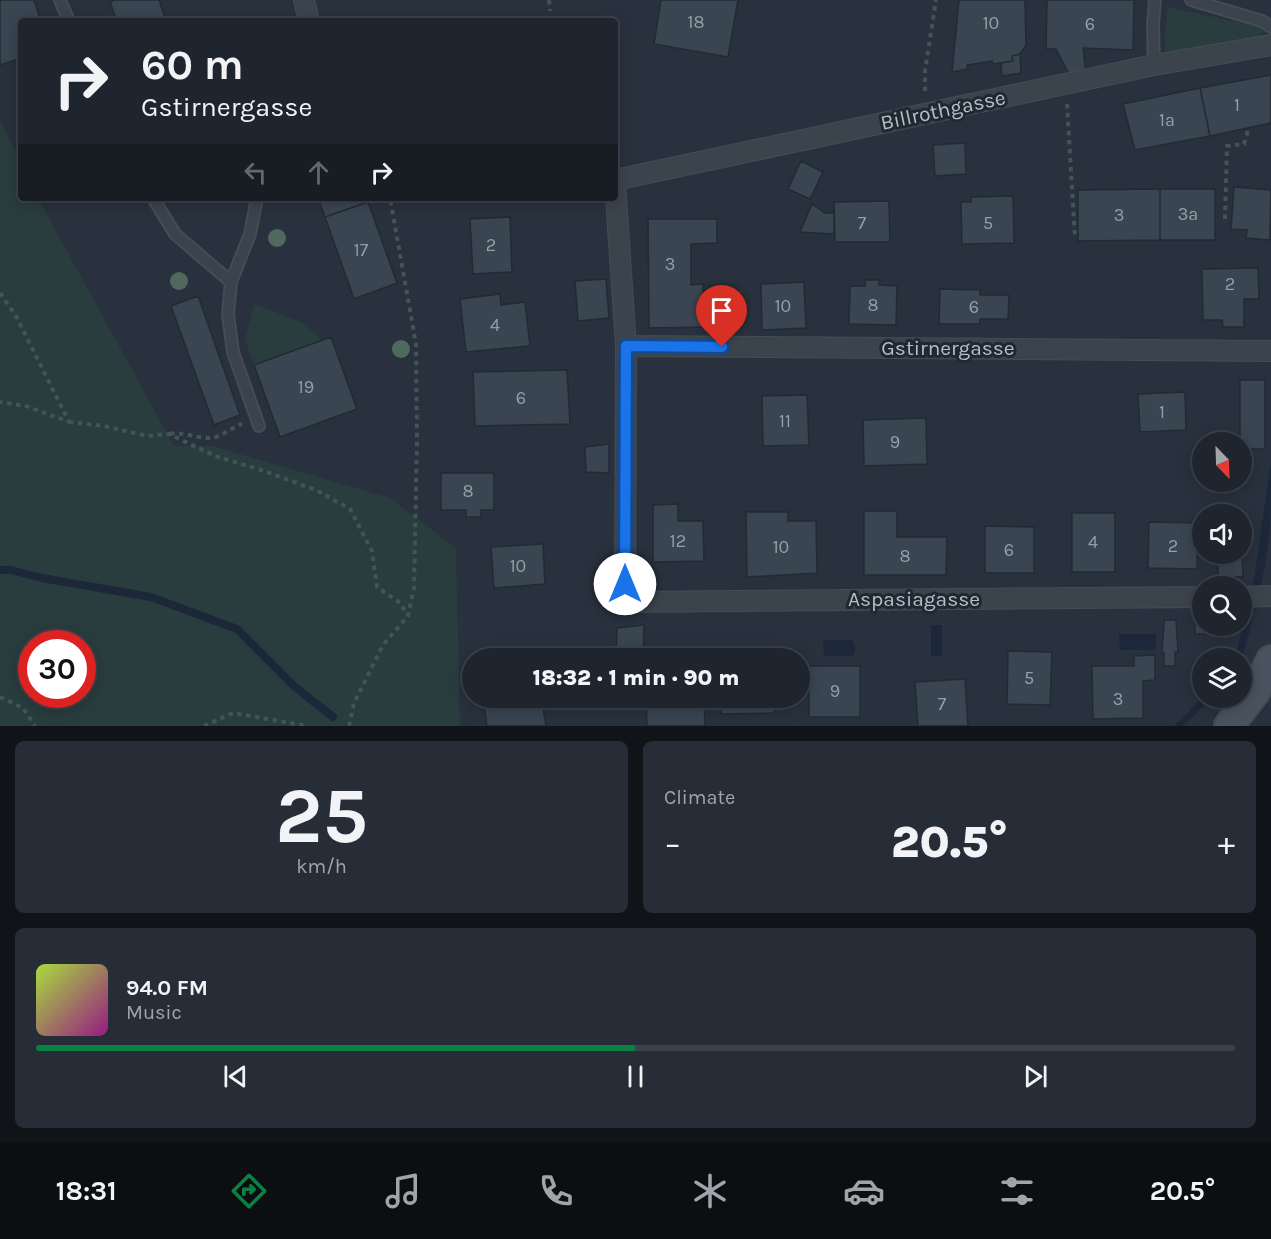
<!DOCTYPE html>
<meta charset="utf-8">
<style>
:root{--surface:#1e252e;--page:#262d36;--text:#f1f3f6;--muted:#a1a5aa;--line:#3c424a;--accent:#0b8043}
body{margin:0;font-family:Karla,sans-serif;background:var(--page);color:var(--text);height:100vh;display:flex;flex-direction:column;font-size:22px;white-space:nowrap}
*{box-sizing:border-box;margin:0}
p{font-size:20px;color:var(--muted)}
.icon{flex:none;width:33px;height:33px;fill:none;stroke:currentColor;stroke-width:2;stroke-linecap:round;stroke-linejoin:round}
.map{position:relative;height:726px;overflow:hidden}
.panel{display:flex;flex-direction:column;gap:15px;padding:15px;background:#101419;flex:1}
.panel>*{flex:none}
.guide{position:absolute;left:18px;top:18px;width:600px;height:183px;border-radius:6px;box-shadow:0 3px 15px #0003,0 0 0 2px var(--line);background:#1e252e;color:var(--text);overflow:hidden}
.needle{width:39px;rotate:157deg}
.buttons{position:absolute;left:1192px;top:432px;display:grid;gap:12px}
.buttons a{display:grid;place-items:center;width:60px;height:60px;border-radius:50%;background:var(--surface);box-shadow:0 3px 15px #0003,0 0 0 2px var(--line);font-size:30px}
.speed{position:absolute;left:18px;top:630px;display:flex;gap:12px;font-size:30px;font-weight:700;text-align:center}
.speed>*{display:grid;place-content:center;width:78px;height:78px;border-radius:50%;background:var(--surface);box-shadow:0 3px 15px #0003,0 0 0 2px var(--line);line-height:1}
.speed .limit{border:9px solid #d22;background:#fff;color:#111}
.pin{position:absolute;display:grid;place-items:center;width:51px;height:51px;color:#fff;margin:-62px -26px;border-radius:50% 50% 50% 0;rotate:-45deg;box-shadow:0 0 6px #0007}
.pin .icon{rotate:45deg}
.me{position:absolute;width:66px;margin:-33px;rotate:0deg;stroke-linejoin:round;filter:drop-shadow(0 0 4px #0008)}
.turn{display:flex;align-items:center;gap:21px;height:126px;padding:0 24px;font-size:27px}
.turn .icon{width:78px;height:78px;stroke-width:2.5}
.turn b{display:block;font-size:42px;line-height:51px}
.lanes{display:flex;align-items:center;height:57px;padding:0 24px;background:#0003;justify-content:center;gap:30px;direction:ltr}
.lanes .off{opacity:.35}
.big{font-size:45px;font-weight:800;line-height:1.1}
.panel .card{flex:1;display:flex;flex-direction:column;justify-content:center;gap:9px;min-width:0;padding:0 21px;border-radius:9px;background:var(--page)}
.panel .dial{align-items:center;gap:0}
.dial b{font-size:78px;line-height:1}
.song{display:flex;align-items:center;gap:18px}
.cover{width:72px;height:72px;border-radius:9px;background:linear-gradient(135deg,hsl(80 70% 55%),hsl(310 70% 35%))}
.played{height:6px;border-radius:3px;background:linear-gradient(90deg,var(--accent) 50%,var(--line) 50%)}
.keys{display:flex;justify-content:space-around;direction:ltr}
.heat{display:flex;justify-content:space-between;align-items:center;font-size:33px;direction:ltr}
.panel .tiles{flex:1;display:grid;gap:15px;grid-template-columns:1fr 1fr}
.card:last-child{grid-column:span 2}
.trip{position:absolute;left:462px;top:648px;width:348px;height:60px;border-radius:30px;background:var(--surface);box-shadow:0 3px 15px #0003,0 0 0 2px var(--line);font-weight:800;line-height:60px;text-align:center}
.menu{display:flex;height:96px;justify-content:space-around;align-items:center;background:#0c0f12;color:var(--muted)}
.menu .icon{width:42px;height:42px}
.menu .on{color:var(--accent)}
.menu b{font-size:27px;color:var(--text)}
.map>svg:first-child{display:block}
</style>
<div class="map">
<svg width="1271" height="726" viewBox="0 0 1271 726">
<rect width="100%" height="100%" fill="#28313d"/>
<!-- green -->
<path fill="#293c3e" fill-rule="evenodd" d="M1167,7L1267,28L1258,38L1164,54Z
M0,120L21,163V198H38L174,446H213L390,498L456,548L460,726H0ZM32,644H82V694H32Z
M254,304L301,322L322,340L254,365L245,340Z"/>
<!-- water -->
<path fill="#1c283a" d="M1271,462C1271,479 1271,496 1271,513C1269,562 1255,611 1242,658H1235L1254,579Z
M931,625H942V656H931Z
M1119,634H1156V650H1120Z
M823,640H852L856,649L854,651V656H824Z
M1203,697L1212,698L1183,726H1174Z"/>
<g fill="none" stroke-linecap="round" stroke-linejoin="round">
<!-- stream -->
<path stroke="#1c283a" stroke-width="8" d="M0,570H11L42,578L151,597L237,629L294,686L333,717"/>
</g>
<!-- building -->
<path fill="#3a4552" stroke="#222a34" stroke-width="1.5" d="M0,0H34L41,21H21V58L0,65Z
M115,0H159L166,21H117L110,2Z
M661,0H738L728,57L654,44Z
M959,0H1025L1026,45L1020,54L1012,56L1013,61L993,64L992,61L967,65L968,69L952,72Z
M1047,0H1134L1133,50L1083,48L1086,74H1069L1056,49H1046Z
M1020,54L1021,73L1002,76L1001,63L1013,61L1012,56Z
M1271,75V123L1210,136L1200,88Z
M1200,88L1210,136L1135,150L1123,104Z
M965,143L966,174L935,176L933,145Z
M801,161L823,172L810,199L788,189Z
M1234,187L1271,190L1270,240L1246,238L1247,230L1231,229Z
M1160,189V240L1078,241V190Z
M1160,189H1215V240H1160Z
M1013,196L1014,243L962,244L961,202H971V197Z
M318,198H367L368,202L325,217Z
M889,201L890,242H835L834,202Z
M368,202L397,283L354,299L325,217Z
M812,204L825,213H834V234L800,232Z
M510,217L512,272L473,274L470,219Z
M648,219H717V243L691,244V285L703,284L704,327L649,328Z
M1258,268L1259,299H1244V327H1223L1222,320H1203L1202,269Z
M606,279L609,318L578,321L575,281Z
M865,280H880L879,285L897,286L896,325L849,324L850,286H865Z
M804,282L806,328L762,330L761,284Z
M940,289L980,290V295H1009L1008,319H980V324H939Z
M500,294L501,305L525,302L530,346L466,352L460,299Z
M198,296L240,415L214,425L171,306Z
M331,337L357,409L280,437L254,365Z
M567,370L570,424L475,426L473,372Z
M1240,380H1265V449H1242V442H1240Z
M1185,392L1186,430L1140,432L1138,394Z
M807,395L809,445L763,446L762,396Z
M926,418L927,464L864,466L863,420Z
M609,444V473L586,472L585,447Z
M441,473H494V510H481V517H466V510H441Z
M678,504V521H703L704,561L653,562V505Z
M864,511H897V537H947L946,575H864Z
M746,512H788V521H816L817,573L747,577Z
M1072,513H1115V572H1072Z
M1149,522L1198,523L1197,569L1148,568Z
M985,526L1034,527V573H985Z
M543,544L545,584L494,588L491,547Z
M1218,554H1242L1243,577L1218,576Z
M1195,615H1203V626H1223V634H1195Z
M1164,620H1176L1178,652H1175V666H1164V653L1162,652Z
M644,625L643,658H616L617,628Z
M1008,651L1052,652L1050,705L1007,704Z
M1155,655V680L1143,681V718L1093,719L1092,666H1134V656Z
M809,666H860V717H809Z
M965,679L968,726H918L915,682Z
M646,698H704L705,726H647Z
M721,698H774V713L721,714Z
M508,700L509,706L542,701L546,726H487L484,703Z"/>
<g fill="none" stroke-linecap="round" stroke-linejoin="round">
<!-- lane casing -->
<g stroke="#444c56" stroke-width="14">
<path id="lane" d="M60,0L69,21
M1191,0L1262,21L1271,27
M1154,65L1153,24L1155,0
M153,198L175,234L231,282L250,234L257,198
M231,282L228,315L233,352L259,426"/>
</g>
<!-- street casing -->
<g stroke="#444c56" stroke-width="22">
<path id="street" d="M304,0L309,21
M615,180L1154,65L1271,45
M615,182L626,346L625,602L1203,597
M626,346L1271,351
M1242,597L1271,596"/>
</g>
<!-- secondary casing -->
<g stroke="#444c56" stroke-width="32">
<path id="secondary" d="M1229,726L1255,692L1271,660"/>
</g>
<!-- path -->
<path stroke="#425556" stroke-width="4" stroke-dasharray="4.5 4.5" stroke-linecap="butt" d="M549,0L550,11
M925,91V71L936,0
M1067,104L1075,238
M1225,219L1227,146L1244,144L1249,127
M0,293L16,316L69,422L26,406L0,402
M69,422L104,426L147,436L169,434L215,456L261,470L316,490L350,509L372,551L377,587L400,603L408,616
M170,434C181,431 198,439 212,438C221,437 232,427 242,424
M0,697L23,708L35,726
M204,726L233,713L307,726
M349,726L354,703L383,645L408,616L414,588L417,441L416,344L390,198"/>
<!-- lane -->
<use href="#lane" stroke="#3b434d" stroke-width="10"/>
<!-- street -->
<use href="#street" stroke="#3b434d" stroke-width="20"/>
<!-- secondary -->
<use href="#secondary" stroke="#4a525f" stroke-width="28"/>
</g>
<!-- trees -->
<g fill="#50695e">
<circle cx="277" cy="238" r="9"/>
<circle cx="179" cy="281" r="9"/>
<circle cx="401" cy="349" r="9"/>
</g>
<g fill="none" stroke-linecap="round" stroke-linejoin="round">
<!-- route casing -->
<g stroke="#114b97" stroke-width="15">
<path id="route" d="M625,584L626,346L722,347"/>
</g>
<!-- route -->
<use href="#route" stroke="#1a73e8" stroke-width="10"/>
</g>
<g text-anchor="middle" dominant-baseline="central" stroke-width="6" stroke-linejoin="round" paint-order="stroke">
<!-- number labels -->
<g font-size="18" fill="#969ea9">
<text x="696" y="22">18</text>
<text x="991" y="23">10</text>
<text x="1090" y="24">6</text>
<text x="1237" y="105">1</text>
<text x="1167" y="120">1a</text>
<text x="1188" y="214">3a</text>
<text x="1119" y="215">3</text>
<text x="862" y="223">7</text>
<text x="988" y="223">5</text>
<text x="491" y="245">2</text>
<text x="361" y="250">17</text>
<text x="670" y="264">3</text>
<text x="1230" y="284">2</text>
<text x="873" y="305">8</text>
<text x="783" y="306">10</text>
<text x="974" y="307">6</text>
<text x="495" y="325">4</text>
<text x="306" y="387">19</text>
<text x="521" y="398">6</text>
<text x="1162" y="412">1</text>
<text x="785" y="421">11</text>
<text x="895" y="442">9</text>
<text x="468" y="491">8</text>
<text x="678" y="541">12</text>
<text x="1093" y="542">4</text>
<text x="1173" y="546">2</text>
<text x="781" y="547">10</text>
<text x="1009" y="550">6</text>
<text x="905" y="556">8</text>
<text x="518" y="566">10</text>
<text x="1029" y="678">5</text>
<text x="835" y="691">9</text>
<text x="1118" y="699">3</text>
<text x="942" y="704">7</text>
</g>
<!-- street labels -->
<g font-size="21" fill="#b7bec8" stroke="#202832">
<text transform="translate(943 110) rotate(-12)">Billrothgasse</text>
<text x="948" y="348">Gstirnergasse</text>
<text x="914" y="599">Aspasiagasse</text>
</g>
</g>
</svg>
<div class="buttons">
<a><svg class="needle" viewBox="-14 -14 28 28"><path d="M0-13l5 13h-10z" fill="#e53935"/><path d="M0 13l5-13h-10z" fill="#a1a5aa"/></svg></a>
<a><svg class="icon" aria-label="sound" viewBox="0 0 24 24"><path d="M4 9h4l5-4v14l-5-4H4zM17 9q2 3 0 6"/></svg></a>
<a><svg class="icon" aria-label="search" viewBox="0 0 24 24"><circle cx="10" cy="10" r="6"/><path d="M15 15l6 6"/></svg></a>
<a><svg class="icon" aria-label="layers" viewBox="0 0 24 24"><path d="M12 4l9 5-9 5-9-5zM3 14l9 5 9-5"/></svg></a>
</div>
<div class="speed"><div class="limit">30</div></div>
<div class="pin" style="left:722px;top:347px;background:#d93025"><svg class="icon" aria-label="arrive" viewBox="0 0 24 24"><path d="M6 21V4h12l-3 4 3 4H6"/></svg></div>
<svg class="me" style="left:625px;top:584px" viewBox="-20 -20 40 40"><circle r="19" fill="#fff"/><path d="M0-13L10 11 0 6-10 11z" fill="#1a73e8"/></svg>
<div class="trip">18:32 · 1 min · 90 m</div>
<div class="guide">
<div class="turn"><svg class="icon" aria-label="right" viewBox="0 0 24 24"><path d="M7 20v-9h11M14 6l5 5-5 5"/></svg><div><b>60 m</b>Gstirnergasse</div></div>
<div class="lanes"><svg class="icon off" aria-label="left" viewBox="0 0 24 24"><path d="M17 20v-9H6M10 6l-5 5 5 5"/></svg><svg class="icon off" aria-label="ahead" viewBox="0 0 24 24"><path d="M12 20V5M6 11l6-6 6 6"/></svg><svg class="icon" aria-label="right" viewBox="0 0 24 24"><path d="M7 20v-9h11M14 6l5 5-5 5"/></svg></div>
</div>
</div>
<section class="panel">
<div class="tiles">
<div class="card dial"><b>25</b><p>km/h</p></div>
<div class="card"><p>Climate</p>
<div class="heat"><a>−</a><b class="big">20.5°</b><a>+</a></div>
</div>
<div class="card">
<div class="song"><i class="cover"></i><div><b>94.0 FM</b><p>Music</p></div></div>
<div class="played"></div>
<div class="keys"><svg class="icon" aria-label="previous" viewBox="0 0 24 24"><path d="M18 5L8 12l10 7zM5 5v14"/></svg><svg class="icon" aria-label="pause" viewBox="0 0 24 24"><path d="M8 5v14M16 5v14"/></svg><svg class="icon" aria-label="next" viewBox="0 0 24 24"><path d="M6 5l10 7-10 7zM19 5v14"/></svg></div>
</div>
</div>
</section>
<nav class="menu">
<b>18:31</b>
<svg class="icon on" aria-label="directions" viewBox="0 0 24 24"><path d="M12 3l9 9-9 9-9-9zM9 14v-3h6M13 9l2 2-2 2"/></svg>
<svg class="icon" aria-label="music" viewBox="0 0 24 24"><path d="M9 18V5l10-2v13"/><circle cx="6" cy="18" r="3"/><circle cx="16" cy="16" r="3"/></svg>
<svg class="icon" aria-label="phone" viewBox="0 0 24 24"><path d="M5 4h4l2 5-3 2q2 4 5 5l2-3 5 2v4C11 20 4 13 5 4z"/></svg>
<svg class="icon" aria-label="climate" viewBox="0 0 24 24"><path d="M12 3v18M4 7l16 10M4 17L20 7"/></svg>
<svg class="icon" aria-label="car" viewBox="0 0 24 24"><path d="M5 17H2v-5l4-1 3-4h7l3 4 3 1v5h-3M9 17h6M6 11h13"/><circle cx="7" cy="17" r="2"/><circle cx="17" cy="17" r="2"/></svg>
<svg class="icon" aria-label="filters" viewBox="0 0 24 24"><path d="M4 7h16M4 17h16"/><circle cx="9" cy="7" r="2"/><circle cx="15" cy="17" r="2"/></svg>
<b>20.5°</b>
</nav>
